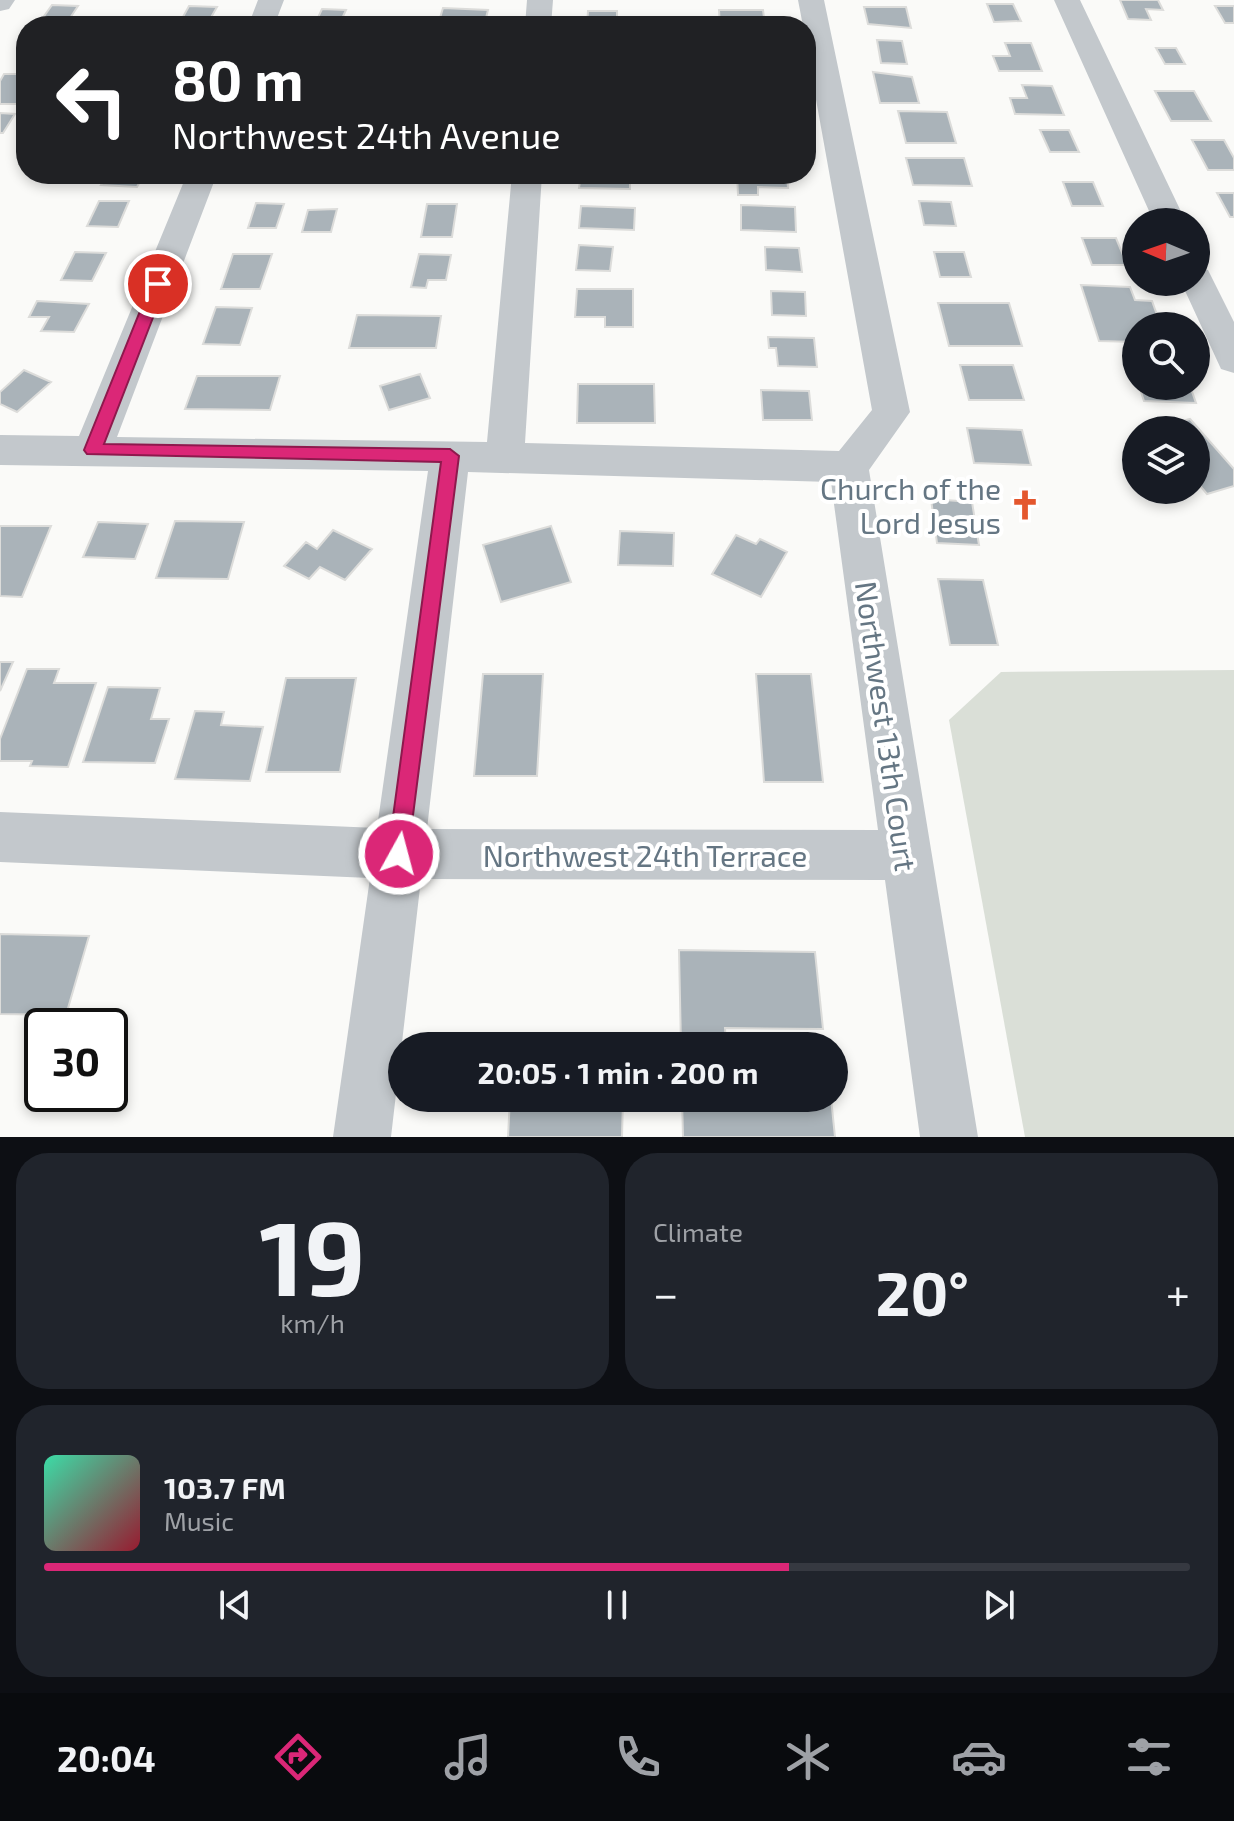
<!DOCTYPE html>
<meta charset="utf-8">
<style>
:root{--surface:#171b24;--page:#20242c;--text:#f1f3f6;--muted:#9ea1a6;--line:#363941;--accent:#db2777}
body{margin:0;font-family:"Exo 2",sans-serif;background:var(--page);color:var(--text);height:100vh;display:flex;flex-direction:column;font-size:30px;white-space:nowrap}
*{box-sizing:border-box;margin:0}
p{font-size:26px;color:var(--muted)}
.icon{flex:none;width:44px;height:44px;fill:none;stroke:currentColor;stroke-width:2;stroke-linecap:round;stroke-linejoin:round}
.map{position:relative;height:1137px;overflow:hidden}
.side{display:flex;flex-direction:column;gap:16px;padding:16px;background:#0d0f14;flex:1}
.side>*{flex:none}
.guide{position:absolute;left:16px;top:16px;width:800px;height:168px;border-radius:32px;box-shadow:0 4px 12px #0003;background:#202124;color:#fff;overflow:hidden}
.needle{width:52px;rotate:272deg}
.controls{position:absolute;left:1122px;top:208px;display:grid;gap:16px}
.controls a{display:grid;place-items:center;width:88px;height:88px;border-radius:50%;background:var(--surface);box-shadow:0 4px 12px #0003;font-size:40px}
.speed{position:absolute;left:24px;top:1008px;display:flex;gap:16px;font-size:40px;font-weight:700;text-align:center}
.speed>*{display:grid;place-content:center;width:104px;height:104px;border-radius:50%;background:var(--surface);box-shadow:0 4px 12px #0003;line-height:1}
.speed .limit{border:4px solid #111;border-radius:12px;background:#fff;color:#111}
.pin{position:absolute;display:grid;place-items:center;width:68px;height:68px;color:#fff;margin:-34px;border:4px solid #fff;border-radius:50%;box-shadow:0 2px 8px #0007}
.me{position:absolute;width:88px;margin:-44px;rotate:7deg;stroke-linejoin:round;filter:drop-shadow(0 0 6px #0008)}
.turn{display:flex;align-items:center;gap:28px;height:168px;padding:0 24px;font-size:36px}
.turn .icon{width:104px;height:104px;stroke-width:2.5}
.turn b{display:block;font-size:56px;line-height:68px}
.big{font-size:60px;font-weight:700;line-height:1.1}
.side .card{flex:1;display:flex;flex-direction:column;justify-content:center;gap:12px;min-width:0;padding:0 28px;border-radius:32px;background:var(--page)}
.side .dial{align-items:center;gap:0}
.dial b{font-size:104px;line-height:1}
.song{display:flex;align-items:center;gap:24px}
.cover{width:96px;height:96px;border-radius:12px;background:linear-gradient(135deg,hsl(160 70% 55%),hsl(350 70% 35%))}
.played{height:8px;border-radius:4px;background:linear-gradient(90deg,var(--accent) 65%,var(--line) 65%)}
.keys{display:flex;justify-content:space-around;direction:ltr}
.heat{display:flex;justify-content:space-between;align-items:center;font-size:44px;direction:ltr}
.side .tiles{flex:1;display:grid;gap:16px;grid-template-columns:1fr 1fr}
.card:last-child{grid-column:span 2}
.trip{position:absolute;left:388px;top:1032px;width:460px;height:80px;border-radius:40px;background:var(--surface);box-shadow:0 4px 12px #0003;font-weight:700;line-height:80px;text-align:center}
.menu{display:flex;height:128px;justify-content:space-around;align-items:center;background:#090b0e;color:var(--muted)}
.menu .icon{width:56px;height:56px}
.menu .on{color:var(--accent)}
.menu b{font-size:36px;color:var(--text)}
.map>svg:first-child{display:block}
</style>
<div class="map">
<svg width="1234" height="1137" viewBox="0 0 1234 1137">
<rect width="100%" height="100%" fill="#fafaf8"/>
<!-- green -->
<path fill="#dadfd7" d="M1234,670V1137H1025L949,720L1001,672Z"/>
<!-- building -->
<path fill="#aab3b9" stroke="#dcdcda" stroke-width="2" d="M1120,0H1158L1163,10L1146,9L1151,20L1128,19Z
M987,4H1013L1021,21L994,22Z
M52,5L78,6L70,18L88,19L83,26H37Z
M189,6L217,7L206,26H178Z
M1215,6H1234V23H1225Z
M864,7H906L911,28L868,24Z
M443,8L488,10L484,26H455L458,18H440Z
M322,9L346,10L339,25L315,24Z
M719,10H763L765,26H720Z
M588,11H617V25H587Z
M877,40L902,41L907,64L881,63Z
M1005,43H1031L1042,71H999L993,56H1010Z
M1156,48H1176L1185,64H1165Z
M873,72L912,77L919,103H880Z
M4,74H26V104H0V81Z
M1022,85L1052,86L1064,115L1015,114L1010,98H1027Z
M1155,91H1194L1211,121H1171Z
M898,111L947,112L956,143H906Z
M0,113L15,114L3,133H0Z
M1040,130H1069L1079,152H1050Z
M1192,140H1224L1234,158V170H1208Z
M906,158H964L972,186L913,185Z
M108,174H144L137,187L101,185Z
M267,174H297L295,181L265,179Z
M429,174H459L458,180H427Z
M581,174H630V189L579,188Z
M737,174H787L788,188L758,187V195H738Z
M1063,182H1093L1103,206H1072Z
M1217,193H1234V217H1230Z
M99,201H129L118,227L87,226Z
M919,201L951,202L956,226L924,225Z
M256,203L284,204L276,228H248Z
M427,204H457L452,237H421Z
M741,205L795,207L796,232L741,230Z
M581,206L635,208L634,230L579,228Z
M337,209L331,232H302L308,210Z
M1082,238H1116L1127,265H1092Z
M579,245L613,247L610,271L576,270Z
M765,247L799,248L802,272L766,270Z
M75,252L106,253L92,281L61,280Z
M934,252H964L971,277H940Z
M233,254H272L260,289H221Z
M419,254L451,255L446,280H428L426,288L411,287Z
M1081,285L1130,287L1135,300L1152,301L1161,326H1136V342L1099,341Z
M577,289H633V327H605V317H575Z
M771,291L805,292L806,316L772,315Z
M37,301L89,304L74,332L41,331L49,317H29Z
M938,303H1009L1022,346H949Z
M216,307L252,308L240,345L203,344Z
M357,315L441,316L436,348H349Z
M768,337L814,338L817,367L778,366L776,348H769Z
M960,365H1013L1024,400H969Z
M24,370L51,382L17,412L0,404V392Z
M420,374L430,398L389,410L380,386Z
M197,376H280L270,410L185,409Z
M578,384H654L655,423H577Z
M1139,386H1190L1196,403L1144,401Z
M761,390L809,391L812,420H763Z
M1190,419L1234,469V486L1207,494L1196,481V430L1153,429Z
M967,428L1022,430L1031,465L974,463Z
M931,499L972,502L979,545L937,543Z
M175,521L244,522L228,579L156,578Z
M98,522L148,524L135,559L83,557Z
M0,526H51L22,597L0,596Z
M551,526L571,582L501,602L483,545Z
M333,530L372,549L345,580L320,567L309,579L284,566L306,542L317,549Z
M620,531L674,533L673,566L618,565Z
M736,535L756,544L760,539L787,552L761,597L712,574Z
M938,579L983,580L998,645H950Z
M0,662H13L0,691Z
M27,669H59L54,683H96L68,767L30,766L32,761H0V739Z
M483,674H543L537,776H474Z
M756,674H811L823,782H764Z
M286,678H356L340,772H266Z
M108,687L160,688L151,719H169L155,763L83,762Z
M195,711L224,712L221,725L263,727L250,781L175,779Z
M0,934L89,936L66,1015L0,1014Z
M679,950L815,952L823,1029L725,1028L726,1046H681Z
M510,1098H623L622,1137H508Z
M682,1098H831L835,1137H683Z"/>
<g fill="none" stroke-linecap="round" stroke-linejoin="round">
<!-- minor -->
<path fill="#c3c8cc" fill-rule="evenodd" d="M0,0H15L9,9L0,11Z
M258,0H284L274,26H248Z
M527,0H553L551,26H525Z
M798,0H824L910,412L869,470L978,1137H920L885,880L421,879L391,1137H333L370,878L0,862V812L377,828L428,471L0,465V435L79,436L187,174H217L117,437L487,442L512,174H542L525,443L839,451L872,410L806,44V26H803ZM468,472L831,482L878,830L427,829Z
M1054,0H1080L1186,222H1154Z
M1196,267L1208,270L1234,322V373L1221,369L1181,282H1196Z"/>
</g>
<!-- route -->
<path fill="#db2777" stroke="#8e194d" stroke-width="2" d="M158,279L166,284L104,444L450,449L459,456L407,862L399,865L392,862L388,854L441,462L87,454L84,450L151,284Z"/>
<!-- icons -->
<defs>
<g id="church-bare" transform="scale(2.4)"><path d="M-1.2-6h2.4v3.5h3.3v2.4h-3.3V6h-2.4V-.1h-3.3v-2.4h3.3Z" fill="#e4572e" stroke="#fff" stroke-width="2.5" paint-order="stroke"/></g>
</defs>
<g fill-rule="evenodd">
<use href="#church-bare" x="1025" y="505"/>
</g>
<g text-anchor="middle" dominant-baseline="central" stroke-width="8" stroke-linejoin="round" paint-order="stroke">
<!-- poi labels -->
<g font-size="30" fill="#657683" stroke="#fff" text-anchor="end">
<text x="1001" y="488">Church of the<tspan x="1001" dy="34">Lord Jesus</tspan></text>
</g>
<!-- street labels -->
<g font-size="30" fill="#657683" stroke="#fff">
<text transform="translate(887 726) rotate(82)">Northwest 13th Court</text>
<text x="645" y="855">Northwest 24th Terrace</text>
</g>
</g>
</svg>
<div class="controls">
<a><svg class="needle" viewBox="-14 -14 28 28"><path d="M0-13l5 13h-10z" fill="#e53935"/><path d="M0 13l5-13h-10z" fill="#9ea1a6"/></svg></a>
<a><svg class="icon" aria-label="search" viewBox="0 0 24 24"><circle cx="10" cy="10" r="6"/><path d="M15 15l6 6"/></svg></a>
<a><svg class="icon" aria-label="layers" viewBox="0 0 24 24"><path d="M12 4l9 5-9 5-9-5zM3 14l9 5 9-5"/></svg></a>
</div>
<div class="speed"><div class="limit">30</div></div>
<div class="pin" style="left:158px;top:284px;background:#d93025"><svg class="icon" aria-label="arrive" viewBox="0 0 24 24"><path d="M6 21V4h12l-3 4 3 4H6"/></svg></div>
<svg class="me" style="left:399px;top:854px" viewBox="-20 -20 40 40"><circle r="17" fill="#db2777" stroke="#fff" stroke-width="3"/><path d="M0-11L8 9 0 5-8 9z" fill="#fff"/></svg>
<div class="trip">20:05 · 1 min · 200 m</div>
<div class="guide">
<div class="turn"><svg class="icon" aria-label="left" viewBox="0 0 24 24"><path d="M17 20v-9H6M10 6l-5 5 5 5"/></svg><div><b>80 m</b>Northwest 24th Avenue</div></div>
</div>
</div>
<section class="side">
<div class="tiles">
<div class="card dial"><b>19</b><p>km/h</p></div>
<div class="card"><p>Climate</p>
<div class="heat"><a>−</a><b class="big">20°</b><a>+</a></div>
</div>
<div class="card">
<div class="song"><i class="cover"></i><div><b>103.7 FM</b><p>Music</p></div></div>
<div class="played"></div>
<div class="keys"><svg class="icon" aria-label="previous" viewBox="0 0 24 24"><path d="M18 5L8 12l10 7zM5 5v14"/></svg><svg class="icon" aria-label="pause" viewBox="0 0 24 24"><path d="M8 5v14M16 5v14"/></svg><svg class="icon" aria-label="next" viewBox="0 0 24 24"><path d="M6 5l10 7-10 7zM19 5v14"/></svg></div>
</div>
</div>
</section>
<nav class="menu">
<b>20:04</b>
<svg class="icon on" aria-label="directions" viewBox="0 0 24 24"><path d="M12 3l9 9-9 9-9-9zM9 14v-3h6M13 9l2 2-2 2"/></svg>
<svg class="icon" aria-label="music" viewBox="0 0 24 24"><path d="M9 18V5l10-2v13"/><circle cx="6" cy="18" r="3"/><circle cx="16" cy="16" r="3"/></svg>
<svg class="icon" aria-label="phone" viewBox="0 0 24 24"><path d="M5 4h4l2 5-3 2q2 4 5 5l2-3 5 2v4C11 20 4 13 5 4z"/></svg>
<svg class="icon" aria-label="climate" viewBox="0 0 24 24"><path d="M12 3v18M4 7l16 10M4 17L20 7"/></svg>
<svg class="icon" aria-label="car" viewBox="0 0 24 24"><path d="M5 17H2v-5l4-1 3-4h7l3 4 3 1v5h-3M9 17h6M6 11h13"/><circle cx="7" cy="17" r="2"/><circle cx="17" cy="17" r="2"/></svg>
<svg class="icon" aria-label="filters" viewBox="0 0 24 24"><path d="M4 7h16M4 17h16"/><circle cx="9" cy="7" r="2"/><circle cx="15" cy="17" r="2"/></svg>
</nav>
